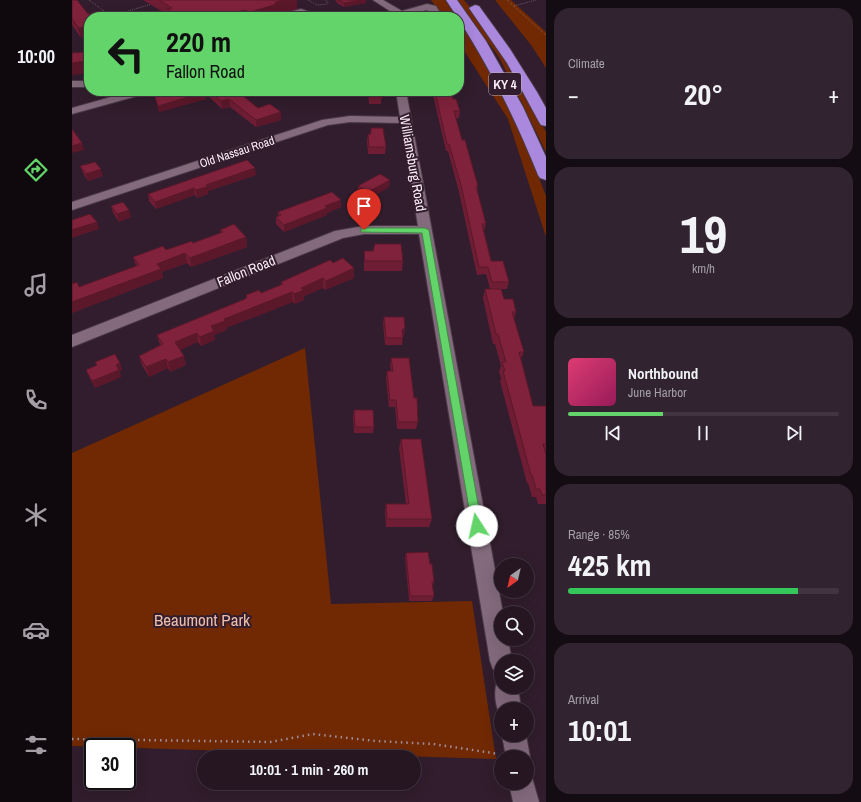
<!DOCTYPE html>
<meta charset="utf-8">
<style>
:root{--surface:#251622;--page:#31232f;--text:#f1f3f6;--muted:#a39fa5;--line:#423540;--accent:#62d469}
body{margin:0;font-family:"Archivo Narrow",sans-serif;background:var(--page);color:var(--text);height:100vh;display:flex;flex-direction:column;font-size:15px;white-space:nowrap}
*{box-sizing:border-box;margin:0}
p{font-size:13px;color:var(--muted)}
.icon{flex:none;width:22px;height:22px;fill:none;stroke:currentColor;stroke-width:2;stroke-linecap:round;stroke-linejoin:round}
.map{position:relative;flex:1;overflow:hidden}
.side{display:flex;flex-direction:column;gap:8px;padding:8px;background:#140c13;width:315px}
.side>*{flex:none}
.top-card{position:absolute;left:12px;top:12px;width:380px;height:84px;border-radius:16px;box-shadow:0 4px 16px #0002,0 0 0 1px var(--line);background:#62d469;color:#111;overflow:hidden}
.needle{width:26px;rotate:214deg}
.controls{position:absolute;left:422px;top:558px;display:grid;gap:8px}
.controls a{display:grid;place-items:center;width:40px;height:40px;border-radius:50%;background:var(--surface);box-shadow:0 4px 16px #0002,0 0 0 1px var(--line);font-size:20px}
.speed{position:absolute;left:12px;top:738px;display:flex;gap:8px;font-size:20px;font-weight:700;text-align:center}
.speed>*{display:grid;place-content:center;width:52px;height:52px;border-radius:50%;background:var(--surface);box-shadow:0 4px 16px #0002,0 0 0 1px var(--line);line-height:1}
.speed .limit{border:2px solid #111;border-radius:6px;background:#fff;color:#111}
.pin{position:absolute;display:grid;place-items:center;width:34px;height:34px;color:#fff;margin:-41px -17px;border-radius:50% 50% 50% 0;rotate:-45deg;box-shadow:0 0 4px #0007}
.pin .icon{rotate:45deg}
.me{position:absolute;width:44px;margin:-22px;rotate:350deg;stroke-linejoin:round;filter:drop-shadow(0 0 3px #0008)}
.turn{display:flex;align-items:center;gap:14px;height:84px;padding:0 16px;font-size:18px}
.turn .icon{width:52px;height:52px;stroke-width:2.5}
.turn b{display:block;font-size:28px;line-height:34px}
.big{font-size:30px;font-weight:700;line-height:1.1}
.side .widget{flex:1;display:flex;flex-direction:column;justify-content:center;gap:6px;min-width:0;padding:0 14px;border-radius:16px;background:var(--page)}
.side .dial{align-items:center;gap:0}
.dial b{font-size:52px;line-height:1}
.song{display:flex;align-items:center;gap:12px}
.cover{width:48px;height:48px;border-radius:6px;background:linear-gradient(135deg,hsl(340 70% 55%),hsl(330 70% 35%))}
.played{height:4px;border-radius:2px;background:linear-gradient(90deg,var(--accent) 35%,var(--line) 35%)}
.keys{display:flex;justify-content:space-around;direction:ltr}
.heat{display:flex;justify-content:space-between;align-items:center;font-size:22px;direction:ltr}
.charge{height:6px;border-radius:3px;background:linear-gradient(90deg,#34c759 85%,var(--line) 0)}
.trip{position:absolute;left:125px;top:750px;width:224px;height:40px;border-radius:20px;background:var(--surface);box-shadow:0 4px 16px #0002,0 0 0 1px var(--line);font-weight:700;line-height:40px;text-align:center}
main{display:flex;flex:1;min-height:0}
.tabs{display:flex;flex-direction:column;width:72px;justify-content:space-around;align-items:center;background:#0f090e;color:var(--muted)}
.tabs .icon{width:28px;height:28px}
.tabs .on{color:var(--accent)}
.tabs b{font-size:18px;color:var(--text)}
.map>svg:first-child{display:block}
</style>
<main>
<nav class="tabs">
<b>10:00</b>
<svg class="icon on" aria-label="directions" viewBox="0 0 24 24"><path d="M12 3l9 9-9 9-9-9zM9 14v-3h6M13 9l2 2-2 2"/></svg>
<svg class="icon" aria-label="music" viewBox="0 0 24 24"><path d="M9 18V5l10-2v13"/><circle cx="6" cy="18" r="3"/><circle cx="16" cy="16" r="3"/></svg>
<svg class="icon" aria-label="phone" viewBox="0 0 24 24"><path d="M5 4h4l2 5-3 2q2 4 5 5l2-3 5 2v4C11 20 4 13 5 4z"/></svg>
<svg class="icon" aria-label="climate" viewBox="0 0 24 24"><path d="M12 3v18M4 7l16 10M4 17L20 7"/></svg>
<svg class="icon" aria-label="car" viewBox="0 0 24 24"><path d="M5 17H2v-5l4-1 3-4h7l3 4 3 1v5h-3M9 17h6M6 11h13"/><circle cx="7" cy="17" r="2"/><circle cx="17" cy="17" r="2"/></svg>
<svg class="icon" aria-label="filters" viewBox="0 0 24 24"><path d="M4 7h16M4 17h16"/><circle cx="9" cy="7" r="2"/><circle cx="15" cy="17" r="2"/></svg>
</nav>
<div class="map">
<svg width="474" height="802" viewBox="0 0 474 802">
<rect width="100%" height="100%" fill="#311d2d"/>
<!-- green -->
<path fill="#702902" d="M359,0H373L384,17H371Z
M385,0H392L402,12L434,56L474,132V152L427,57Z
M423,0H439L474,32V68L459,45Z
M387,21L410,54L444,119L474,196V237L436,119L387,43Z
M233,348L259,604L400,601L424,759L0,746V453Z"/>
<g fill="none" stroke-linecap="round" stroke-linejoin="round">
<!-- minor casing -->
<g stroke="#4a3947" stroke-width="2">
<path id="minor" d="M301,0H311L330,11L355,4L364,6L367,11L366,13L352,17H312L313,15L321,13ZM355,10H357L338,16L337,14Z
M229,9L246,15L247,17C241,17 232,15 227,15C219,15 212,17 204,17L205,15Z
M0,81H17V87H0Z
M60,91H77L76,93L0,114V108Z
M324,91H334L431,613H429V639H436L440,661H429V672L421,669L418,661L347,234H292L271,238L0,347V335L263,231L292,226H346L329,123L278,122L256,125L0,210V202L250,120L278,116L328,117Z
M429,678V687H446L449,709H429V717C423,706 421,691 426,679Z
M430,735H454L458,757L455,765V757H434Z
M455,773L459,774L467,802H441L437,783H455Z"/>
</g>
<!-- highway casing -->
<g stroke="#4a3947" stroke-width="2">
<path id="highway" d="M374,0H385L414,41L451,107L474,157V180L468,178L466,175C441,112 411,55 374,0Z
M403,5L407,6L438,49L465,92L474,108V126L469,125L467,122L435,63L397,8Z"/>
</g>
<!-- path-far1 -->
<path stroke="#a08e9c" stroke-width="1" stroke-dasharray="0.5 1.5" stroke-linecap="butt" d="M17,0L39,16
M236,0L245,5L255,4L256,2L253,0
M435,0L474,35
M442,6L464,0
M39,16L80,4"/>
<!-- path -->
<path stroke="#a08e9c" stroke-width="2.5" stroke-dasharray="1.5 4" stroke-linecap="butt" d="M0,739L198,742L241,734L303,741L361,744L427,754"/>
<!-- minor -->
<use href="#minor" fill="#836a7d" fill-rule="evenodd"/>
<!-- highway -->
<use href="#highway" fill="#a988dd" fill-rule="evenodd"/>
</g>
<!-- wall -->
<path fill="#6e1d34" d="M0,0L9,38L0,25Z
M71,0H225V9L205,14L203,16L200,17H96V15Z
M263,0H294V3L272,7L266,4Z
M102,91H178V93L170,95L186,108L209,120L184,127L158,107L150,109L134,94V99L87,112L83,97Z
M296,91H311L310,99H309V104H297Z
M360,91H379L381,99L388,111L387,118H384L390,140L406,186L405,191L414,224L412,231L419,261L437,282L435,289H429L432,299L444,312L442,319L452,352L449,359L461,406H474V504H466L464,497H460L456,483H455L428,381L429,378L427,371L429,366L423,344H421L411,298L413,289H418L414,274L405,275L387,192L376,151H374Z
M299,128L314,147L313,154H296L295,141L296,134H298Z
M8,166L31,176L16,181L11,173Z
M184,175L136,191V194L125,198L123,195L84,209L77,201L76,194Z
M318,180L317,187L296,199L285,193L286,186Z
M269,200V207L255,213V215L212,232L204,224V217L206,216V212Z
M39,206L59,217L47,222L41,213Z
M148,230L174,237L175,247L119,267L115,263L90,272L91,278L0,313L1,284L7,287L64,266L61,257L121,243L149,233Z
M292,251L331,261L330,271H292Z
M261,263L282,268V278L253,290L251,288L232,296V300L223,304L221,302L154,328L155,330L142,335L143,340L129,346L126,342L108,350L114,365L98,372L96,368L77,377L70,365L67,356L88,345L85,335L173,299L174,298V295L189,293L209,285V282Z
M312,317L333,328L332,335L331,336L330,345H313L311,324Z
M319,358L346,422L344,429H325L323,407H317L314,378L315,371H319L318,365Z
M23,362L48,363L50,370L47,371L49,377L23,388L17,377L14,370L25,365Z
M282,410L302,427L301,433H282L281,417Z
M329,439L360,519L357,527H314L313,512L314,504H334L327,448Z
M334,553L358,564L362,582L360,588L362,596L360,601H337L333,558Z"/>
<!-- shaded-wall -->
<path fill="#5a182a" d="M214,0H225V9L205,14L203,16L200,17H178V12L204,2Z
M290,0H294V3L272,7V3Z
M172,10L173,17H158V14Z
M152,11L153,17H131Z
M17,26V37L9,38L7,28Z
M14,61L17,73L0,75V63Z
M163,91H178V93L164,97Z
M133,92L134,99L87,112L86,106Z
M157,99L158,107L150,109L149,101Z
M209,112V120L184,127V120Z
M10,143L12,150L0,153V146Z
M183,168L184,175L136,191V194L125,198L124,190L134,185Z
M29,169L31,176L16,181L14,174Z
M318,180L317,187L296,199V192Z
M122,188L123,195L84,209L83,202Z
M269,200V207L255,213V215L212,232V225L253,206Z
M57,210L59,217L47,222L45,214Z
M25,222L27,229L0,238V230Z
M174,237L175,247L119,267L118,258Z
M113,253L115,263L90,272L91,278L0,313V302L85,264Z
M282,268V278L253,290L254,281Z
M251,278V288L232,296V300L223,304L222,294L229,288Z
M220,292L221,302L154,328L155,330L142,335L143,340L129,346L128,337L139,326L152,319Z
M333,328L332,335L329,337L330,330Z
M125,333L126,342L105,351L103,342Z
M112,356L114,365L98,372L96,362Z
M94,359L96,368L77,377L74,367Z
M48,363L50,370L47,371L49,377L23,388L20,381L44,365Z"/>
<!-- building -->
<path fill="#80223c" stroke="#5a182a" d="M0,0H5L16,14L30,11L33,17H17V26L7,28L0,19Z
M87,0H214L204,2L202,5L178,12L172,10L158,14L152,11L131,17H116L113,15L108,17L95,9L100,8Z
M266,0H290L272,3Z
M11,52L14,61L0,63V53Z
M102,91H132L133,92L86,106L83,97Z
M138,91H165L186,108L198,104L209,112L184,120L157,99L149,101Z
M297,91H311V93H309L310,98H298Z
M363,91H379L381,99H384L388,111H382L390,140H393L406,186H404L414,224H410L419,261H431L437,282H420L416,267H407L389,185L377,144H375Z
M299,128H311L314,147H297L296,134H299Z
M0,129L10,143L0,146Z
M175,160L183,168L134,185L135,187L124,190L122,188L83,202L76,194Z
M23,162L29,169L14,174L8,166Z
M308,174L318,180L296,192L286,186Z
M260,192L269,200L253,206L255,208L212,225L204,217L209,215L206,212Z
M51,202L57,210L45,214L39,206Z
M18,214L25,222L0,230V220Z
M162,224L174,237L118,258L113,253L85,264L89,269L0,302V281L1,284L5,282L7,287L67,265L61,257L91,246L94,250L120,241L121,243L151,232L148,230Z
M303,244H329L331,261H293L292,251H301Z
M271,258L282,268L254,281L251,278L229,288L232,290L222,294L220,292L152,319L153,321L139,326L142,331L128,337L125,333L103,342L112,356L96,362L94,359L74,367L67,356L91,344L85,335L173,299L175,297L174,295L187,290L189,293L211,284L209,282L258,260L261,263Z
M413,289H429L432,299H441L444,312H440L452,352H447L461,406H474V444H471L474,455V495H470L468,489H464L460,475H459L431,371H433L430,362H434L426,334H424Z
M312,317H332L333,328L330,330L331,338H314Z
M43,354L48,363L44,365L47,370L20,381L14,370L25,365L23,362Z
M319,358H337L342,398H345L346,422H326L324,400H318L315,371H321Z
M282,410H301L302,427H283Z
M329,439H349L360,519H315L314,504H337Z
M356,552L358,564H360L362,582H360L362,596H338L334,553Z"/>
<!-- route -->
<path fill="#62d469" stroke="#408a44" d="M292,228H353L357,230L410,526L409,529L405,531L401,529L400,526L350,233L289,232V229Z"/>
<g text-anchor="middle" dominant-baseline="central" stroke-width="4" stroke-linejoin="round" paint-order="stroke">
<!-- far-street labels -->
<g font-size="12" fill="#fbecf7" stroke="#311d2d">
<text transform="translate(165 152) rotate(-18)">Old Nassau Road</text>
</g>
<!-- shield labels -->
<rect fill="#311d2d" stroke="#beaeba" stroke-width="1" x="417" y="73" width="32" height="22" rx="3"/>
<g font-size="13" font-weight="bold" fill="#fbecf7">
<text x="433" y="84">KY 4</text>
</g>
<!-- street labels -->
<g font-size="14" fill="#fbecf7" stroke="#311d2d">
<text transform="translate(341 163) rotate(80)">Williamsburg Road</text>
<text transform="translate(174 271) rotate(-22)">Fallon Road</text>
</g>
<!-- near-park labels -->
<g font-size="17" fill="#eebda9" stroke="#311d2d">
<text x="130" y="619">Beaumont Park</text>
</g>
</g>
</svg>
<div class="controls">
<a><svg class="needle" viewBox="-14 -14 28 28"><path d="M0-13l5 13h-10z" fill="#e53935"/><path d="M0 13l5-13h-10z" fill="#a39fa5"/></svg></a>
<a><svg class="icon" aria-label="search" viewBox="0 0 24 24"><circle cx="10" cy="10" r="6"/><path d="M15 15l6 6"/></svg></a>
<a><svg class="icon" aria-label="layers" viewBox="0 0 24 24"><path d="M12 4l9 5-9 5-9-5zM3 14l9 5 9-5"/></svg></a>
<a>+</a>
<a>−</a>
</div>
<div class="speed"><div class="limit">30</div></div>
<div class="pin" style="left:292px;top:230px;background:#d93025"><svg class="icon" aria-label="arrive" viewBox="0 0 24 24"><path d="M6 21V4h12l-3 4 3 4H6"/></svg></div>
<svg class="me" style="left:405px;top:526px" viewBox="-20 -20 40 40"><circle r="19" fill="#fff"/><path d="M0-13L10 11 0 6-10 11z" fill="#62d469"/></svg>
<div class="trip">10:01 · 1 min · 260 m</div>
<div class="top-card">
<div class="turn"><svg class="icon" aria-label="left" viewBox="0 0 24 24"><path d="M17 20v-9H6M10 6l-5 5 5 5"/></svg><div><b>220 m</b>Fallon Road</div></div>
</div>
</div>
<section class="side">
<div class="widget"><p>Climate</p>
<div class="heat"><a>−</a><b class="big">20°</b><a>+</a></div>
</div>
<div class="widget dial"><b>19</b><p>km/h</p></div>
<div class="widget">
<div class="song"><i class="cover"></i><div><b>Northbound</b><p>June Harbor</p></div></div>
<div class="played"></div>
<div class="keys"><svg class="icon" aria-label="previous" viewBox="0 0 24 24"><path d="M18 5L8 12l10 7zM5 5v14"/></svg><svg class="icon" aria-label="pause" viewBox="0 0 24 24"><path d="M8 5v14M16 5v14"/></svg><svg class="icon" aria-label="next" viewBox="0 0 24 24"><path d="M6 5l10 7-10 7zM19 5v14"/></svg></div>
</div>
<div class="widget"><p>Range · 85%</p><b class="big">425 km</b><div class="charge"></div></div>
<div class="widget"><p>Arrival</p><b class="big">10:01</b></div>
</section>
</main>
